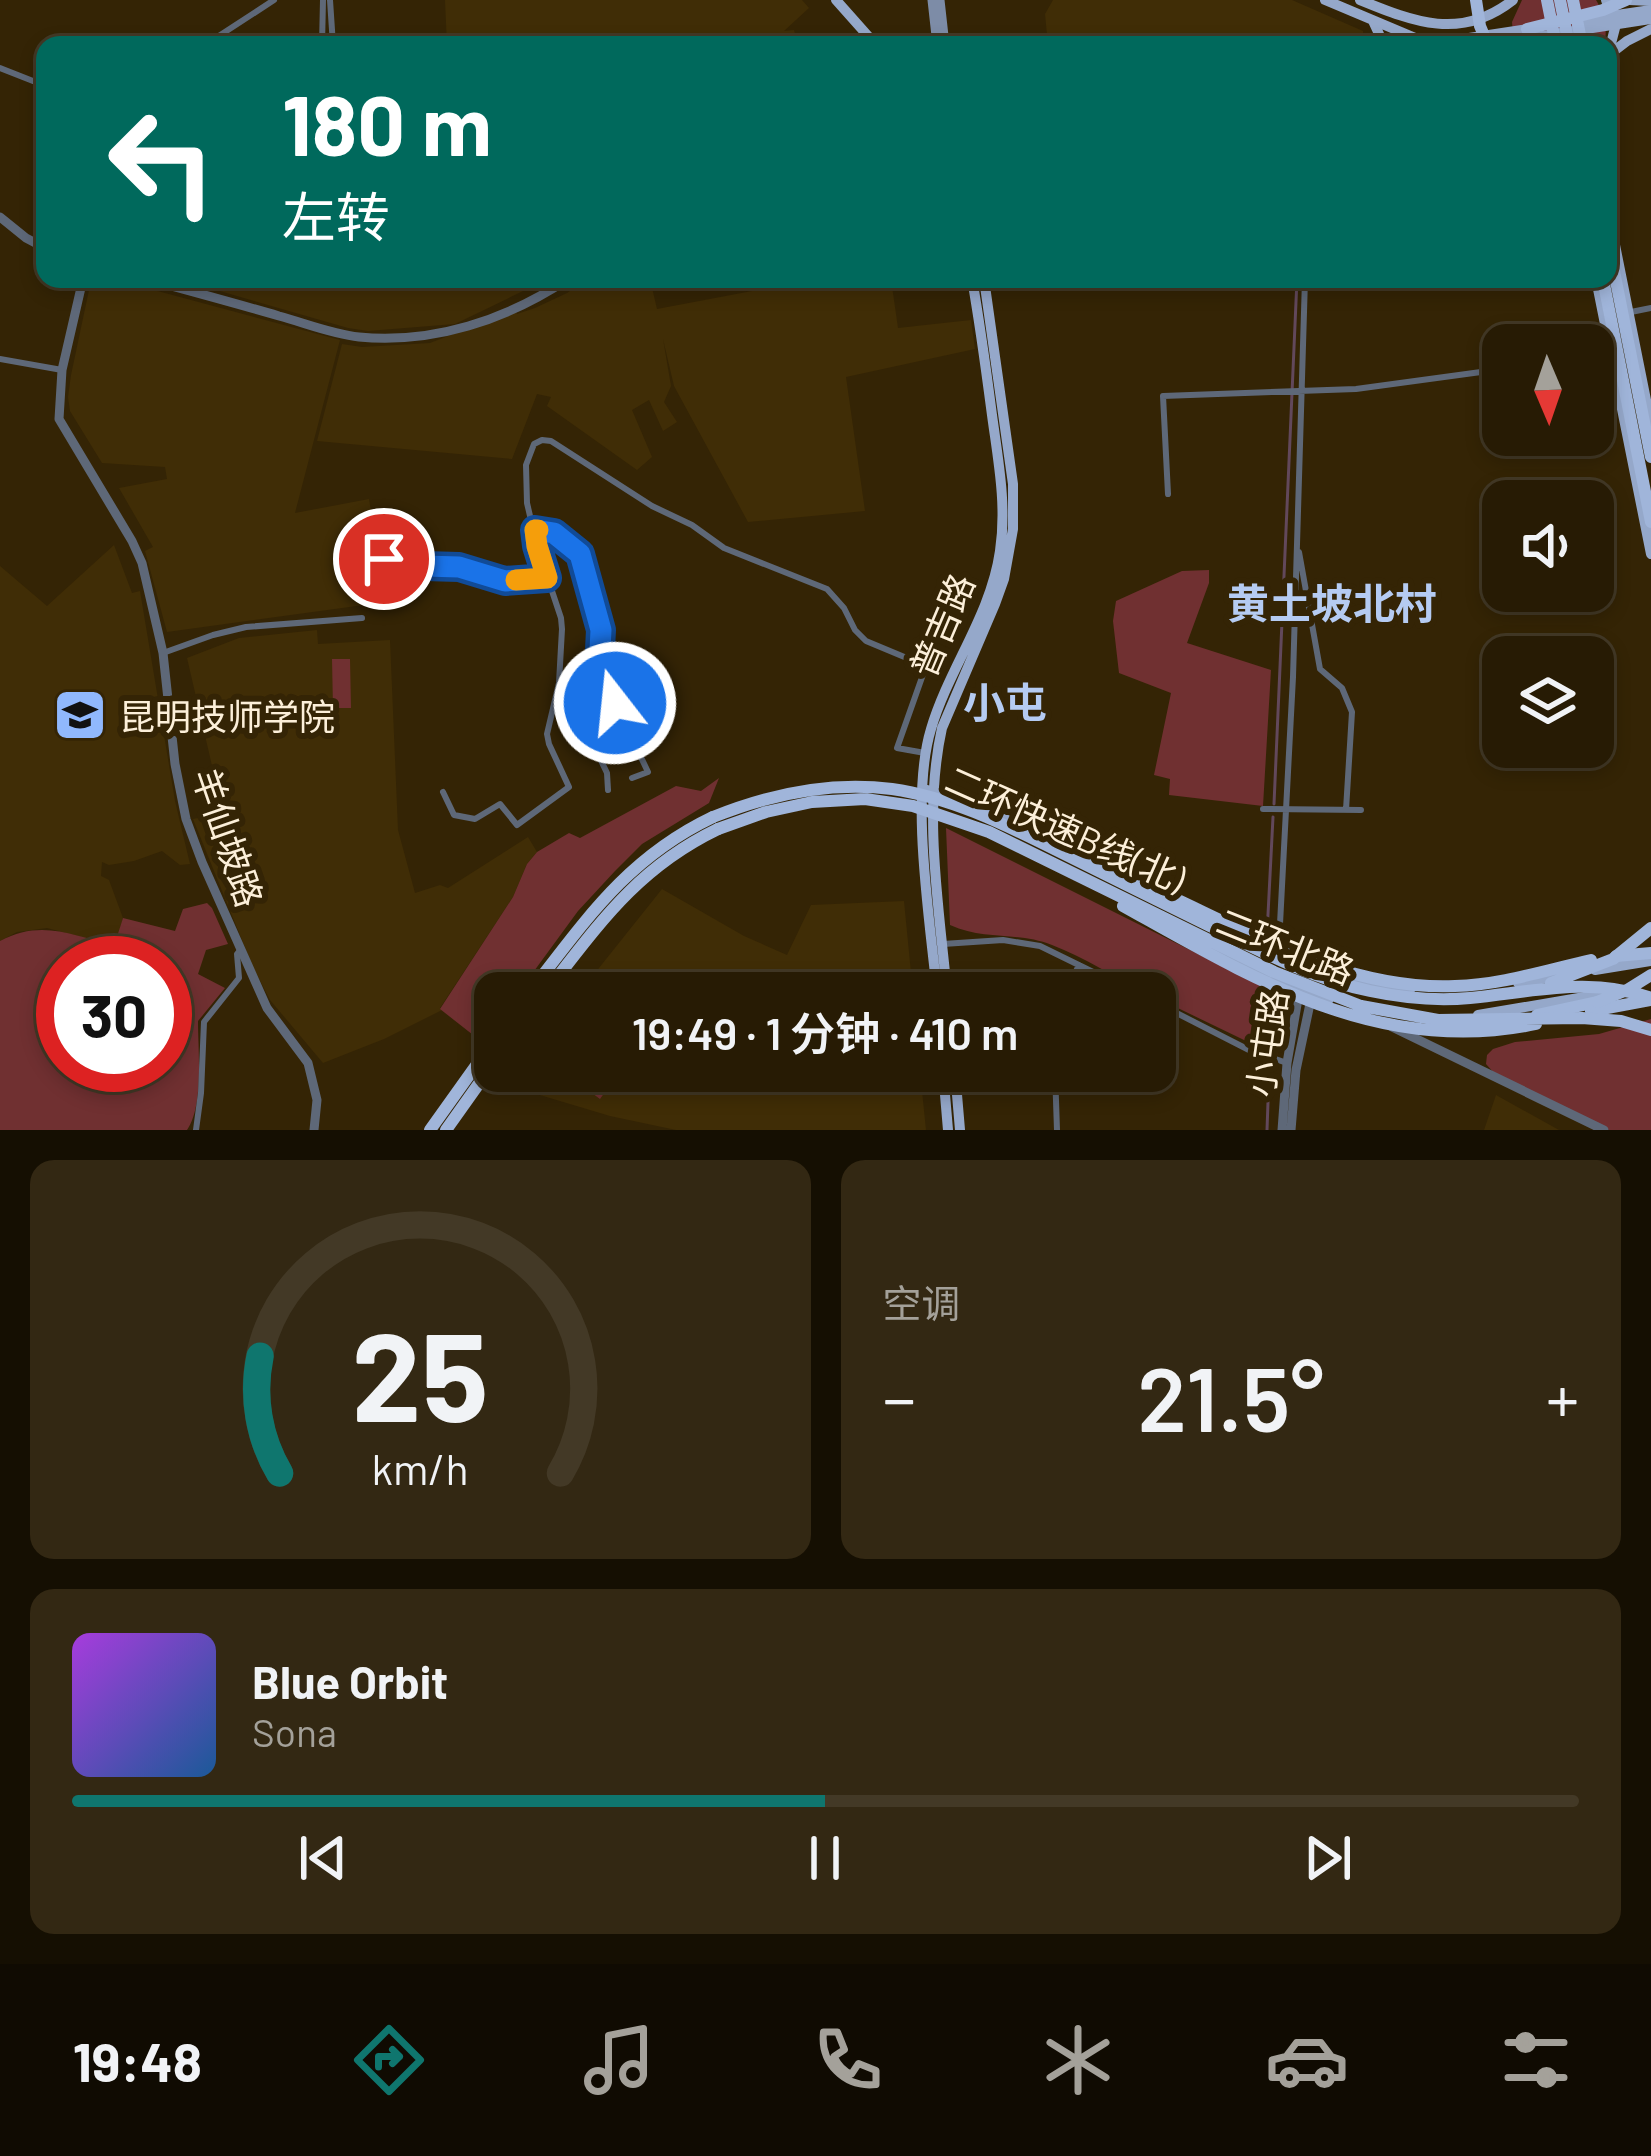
<!DOCTYPE html>
<html lang="zh">
<meta charset="utf-8">
<style>
:root{--surface:#271b04;--page:#332813;--text:#f1f3f6;--muted:#a4a19a;--line:#433926;--accent:#0f766e}
body{margin:0;font-family:Barlow,"Noto Sans SC",sans-serif;background:var(--page);color:var(--text);height:100vh;display:flex;flex-direction:column;font-size:45px;white-space:nowrap}
*{box-sizing:border-box;margin:0}
p{font-size:39px;color:var(--muted)}
.icon{flex:none;width:66px;height:66px;fill:none;stroke:currentColor;stroke-width:2;stroke-linecap:round;stroke-linejoin:round}
.map{position:relative;height:1130px;overflow:hidden}
.details{display:flex;flex-direction:column;gap:30px;padding:30px;background:#150f02;flex:1}
.details>*{flex:none}
.top-card{position:absolute;left:36px;top:36px;width:1581px;height:252px;border-radius:24px;box-shadow:0 6px 18px #0003,0 0 0 3px var(--line);background:#00695c;color:#fff;overflow:hidden}
.needle{width:78px;rotate:178deg}
.tools{position:absolute;left:1482px;top:324px;display:grid;gap:24px}
.tools a{display:grid;place-items:center;width:132px;height:132px;border-radius:24px;background:var(--surface);box-shadow:0 6px 18px #0003,0 0 0 3px var(--line);font-size:60px}
.speed{position:absolute;left:36px;top:936px;display:flex;gap:24px;font-size:60px;font-weight:700;text-align:center}
.speed>*{display:grid;place-content:center;width:156px;height:156px;border-radius:50%;background:var(--surface);box-shadow:0 6px 18px #0003,0 0 0 3px var(--line);line-height:1}
.speed .limit{border:18px solid #d22;background:#fff;color:#111}
.pin{position:absolute;display:grid;place-items:center;width:102px;height:102px;color:#fff;margin:-51px;border:6px solid #fff;border-radius:50%;box-shadow:0 3px 12px #0007}
.me{position:absolute;width:132px;margin:-66px;rotate:344deg;stroke-linejoin:round;filter:drop-shadow(0 0 9px #0008)}
.turn{display:flex;align-items:center;gap:42px;height:252px;padding:0 48px;font-size:54px}
.turn .icon{width:156px;height:156px;stroke-width:2.5}
.turn b{display:block;font-size:84px;line-height:102px}
.big{font-size:90px;font-weight:600;line-height:1.1}
.details .tile{flex:1;display:flex;flex-direction:column;justify-content:center;gap:18px;min-width:0;padding:0 42px;border-radius:24px;background:var(--page)}
.details .dial{align-items:center;gap:0}
.dial svg{height:312px;overflow:visible;fill:none;stroke:var(--line);stroke-width:7;stroke-linecap:round;text-anchor:middle}
.dial text{fill:var(--text);stroke:none}
.song{display:flex;align-items:center;gap:36px}
.cover{width:144px;height:144px;border-radius:18px;background:linear-gradient(135deg,hsl(280 70% 55%),hsl(210 70% 35%))}
.played{height:12px;border-radius:6px;background:linear-gradient(90deg,var(--accent) 50%,var(--line) 50%)}
.keys{display:flex;justify-content:space-around;direction:ltr}
.heat{display:flex;justify-content:space-between;align-items:center;font-size:66px;direction:ltr}
.details .tiles{flex:1;display:grid;gap:30px;grid-template-columns:1fr 1fr}
.tile:last-child{grid-column:span 2}
.trip{position:absolute;left:474px;top:972px;width:702px;height:120px;border-radius:24px;background:var(--surface);box-shadow:0 6px 18px #0003,0 0 0 3px var(--line);font-weight:600;line-height:120px;text-align:center}
.menu{display:flex;height:192px;justify-content:space-around;align-items:center;background:#100b02;color:var(--muted)}
.menu .icon{width:84px;height:84px}
.menu .active{color:var(--accent)}
.menu b{font-size:54px;color:var(--text)}
.map>svg:first-child{display:block}
</style>
<div class="map">
<svg width="1651" height="1130" viewBox="0 0 1651 1130">
<rect width="100%" height="100%" fill="#342405"/>
<!-- built -->
<path fill="#402d06" d="M445,0H802L809,8L784,31L794,30L798,45H447Z
M1053,0H1292L1363,31L1364,41L1342,45H1048L1045,14Z
M113,279L340,340L295,513L369,499L386,602L167,632L145,551L153,547L119,488L167,479L165,467L102,463L70,411L68,397L71,375L89,290Z
M178,279H548L455,324L368,331L348,328Z
M587,279H650L657,309L752,291L750,279H891L898,328L971,320L975,349L846,377L865,511L748,522L674,386L663,339L671,386L664,402L677,422L663,431L649,400L632,410L652,457L637,470L547,406L551,397L537,394L512,459L317,441L342,344L362,347L430,343L515,310L517,314L535,308L567,293Z
M114,545L132,593L140,591L175,801L190,864L180,865L162,851L134,861L109,865L102,862L101,876L109,880L123,918L115,946L47,928L17,932L0,941V566L47,606Z
M317,630L318,644L390,640L398,830L415,893L440,885L448,888L528,837L537,852L527,864L513,897L440,1008L442,1010L384,1039L323,1063L270,1000L252,965L193,819L223,813L187,658L239,638Z
M662,889L744,936L787,955L811,905L904,901L913,993H579Z
M517,1071H920L926,1130H676L610,1116L506,1085Z
M1496,1095L1559,1130H1484Z"/>
<!-- green -->
<path fill="#703031" fill-rule="evenodd" d="M1522,0H1596C1605,14 1608,29 1604,45H1514L1512,22Z
M1209,570V583L1187,643L1271,670L1263,806L1169,795L1170,779L1154,775L1171,693L1119,673L1113,621L1116,601L1182,571Z
M332,659H350L351,708H333Z
M719,778L709,803L642,844L615,871L578,911L518,993H495V1025L482,1042L440,1009L513,897L527,864L537,852L569,833L580,838L676,786L701,791Z
M946,828L1282,996L1277,1056L1155,997V993H1147C1116,978 1084,957 1052,945C1017,931 985,941 950,925Z
M207,903L212,908L228,944L206,950L198,974L225,988L198,1021C198,1051 204,1106 187,1130H0V941C41,919 73,935 114,946L123,918L175,931L183,909ZM63,963H165V1065H63Z
M1651,1019V1130H1609L1494,1073L1486,1064L1487,1055L1493,1049L1515,1042L1599,1034Z
M562,1071H620L600,1099Z"/>
<g fill="none" stroke-linecap="round" stroke-linejoin="round">
<!-- stream -->
<path stroke="#62485b" stroke-width="3" d="M1274,804L1297,279
M1267,934L1273,817
M1269,989V1047
M1267,1130L1269,1074"/>
<!-- minor -->
<path stroke="#5e6878" stroke-width="6" d="M330,0L333,45
M205,45L274,0
M322,45L323,0
M337,45L364,41L370,45
M0,68L33,81L45,82
M1631,312L1651,308
M1593,355L1611,352
M0,359L62,370
M1168,494L1163,396L1356,389L1503,369
M535,530L554,533L580,553L601,630L597,661L599,669L648,772L632,778
M1299,552L1320,669L1342,688L1352,712L1346,810
M384,558L390,565L459,567L505,581L547,578
M163,653L213,635L246,627L362,618
M561,677L569,702L584,725L607,773L608,790
M443,792L454,815L475,819L500,804L517,825L569,787L549,744L547,734L559,683L562,629L561,618L537,546L527,503L526,465L534,444L542,440L551,441L652,506L692,525L724,548L827,589L844,608L855,630L866,641L926,666L897,748L925,753
M1263,809L1361,810
M1279,943L1293,677L1305,279
M943,944L1003,940L1040,946L1136,993
M1065,993L1079,965
M1155,1002L1249,1050L1287,1063
M1055,1071L1057,1130
M196,1130L201,1093L204,1022L239,978L237,954L241,949"/>
<!-- tertiary -->
<path stroke="#5e6878" stroke-width="9" d="M0,217L26,238L45,248
M83,279L62,370L59,419L132,541L142,563L163,653L175,764L186,819L202,862L267,1008L308,1063L317,1100L314,1130
M146,279C190,291 235,303 279,316C305,323 332,334 359,337C434,344 506,320 568,279
M1392,1027L1604,1130
M1282,1130L1287,1063L1299,993
M1291,1130L1296,1070L1311,999"/>
<!-- secondary -->
<path stroke="#7d8ca7" stroke-width="9" d="M932,0L937,45
M940,0L945,45"/>
<!-- primary -->
<path stroke="#95a8ca" stroke-width="10" d="M836,0L876,45
M1325,0L1432,45
M1360,0C1414,22 1461,41 1513,0
M1606,0L1615,28L1608,55
M1629,0L1651,1
M1370,45L1379,34L1373,21
M1610,54L1627,41L1651,29
M1614,240L1651,425
M1596,279L1651,554
M924,789L997,815L1143,886
M1209,947L1283,983L1329,999
M1284,955L1354,980L1410,990
M1595,970L1651,961
M1518,983L1559,976
M937,993C930,920 910,798 931,729C949,668 991,615 1000,551C1007,505 998,460 992,415C986,369 980,324 972,279
M947,993C939,906 923,814 942,728L995,604L1004,579L1013,529V484L984,279
M1478,1015L1608,993
M943,1071L948,1130
M955,1071L960,1130"/>
<!-- trunk -->
<path stroke="#a0b5da" stroke-width="12" d="M1608,218L1610,249
M1608,241L1651,457
M1603,279L1651,522
M1616,956L1651,953
M529,993C586,920 627,858 713,817
M545,993C599,924 637,868 718,829
M1591,1011L1651,1000
M1537,1015L1597,1002
M430,1130L495,1039
M446,1130L495,1061"/>
<!-- primary-bridge -->
<path stroke="#95a8ca" stroke-width="10" d="M1583,20L1651,10
M1423,45L1535,28
M1484,45L1651,19"/>
<!-- trunk-bridge -->
<path stroke="#a0b5da" stroke-width="12" d="M1476,0L1480,26L1488,45
M1547,0L1556,45
M1560,0L1569,45
M1573,0L1582,45
M1527,29L1603,10L1626,0
M713,817C770,794 830,781 892,789C949,797 1002,823 1054,849C1106,875 1158,900 1210,926C1262,952 1313,979 1370,991C1403,998 1437,1001 1470,998C1532,992 1591,976 1651,998
M718,829L766,812L812,802L865,799L913,806L989,832L1274,972L1361,1006L1438,1020L1582,1018L1621,1021L1651,1030
M1141,883C1241,927 1342,991 1455,986C1501,985 1546,970 1591,960
M1123,906C1254,979 1380,1057 1536,1024
M1551,983L1613,959L1651,928
M1597,1002L1627,990L1651,975"/>
</g>
<g fill="none" stroke-linecap="round" stroke-linejoin="round">
<!-- route casing -->
<g stroke="#114b97" stroke-width="30">
<path id="route" d="M384,559L390,565L459,567L505,581L547,578L537,546L535,530L554,533L580,554L601,630L599,669L615,703"/>
</g>
<!-- route -->
<use href="#route" stroke="#1a73e8" stroke-width="21"/>
<!-- slow -->
<path stroke="#f59e0b" stroke-width="21" d="M516,580L547,578L537,546L535,530H538"/>
</g>
<!-- icons -->
<defs>
<g id="university-square" transform="scale(2.7)"><rect x="-9" y="-9" width="18" height="18" rx="4" fill="#90b8fd" stroke="#342405"/><path d="M0-5L7-2L0 1L-7-2ZM-4 1L0 2.5L4 1V4Q0 6-4 4Z" fill="#111"/></g>
</defs>
<g fill-rule="evenodd">
<use href="#university-square" x="80" y="715"/>
</g>
<g text-anchor="middle" dominant-baseline="central" stroke-width="12" stroke-linejoin="round" paint-order="stroke">
<!-- street labels -->
<g font-size="36" fill="#fcefd9" stroke="#342405">
<text transform="translate(941 625) rotate(-67)">普吉路</text>
<text transform="translate(1066 828) rotate(24)">二环快速B线(北)</text>
<text transform="translate(229 837) rotate(71)">羊仙坡路</text>
<text transform="translate(1286 945) rotate(22)">二环北路</text>
<text transform="translate(1266 1043) rotate(-82)">小屯路</text>
</g>
<!-- poi labels -->
<g font-size="36" fill="#fcefd9" stroke="#342405" text-anchor="start">
<text x="119" y="715">昆明技师学院</text>
</g>
<!-- quarter labels -->
<g font-size="42" font-weight="bold" fill="#b5cbf2" stroke="#342405">
<text x="1332" y="602">黄土坡北村</text>
<text x="1005" y="701">小屯</text>
</g>
</g>
</svg>
<div class="tools">
<a><svg class="needle" viewBox="-14 -14 28 28"><path d="M0-13l5 13h-10z" fill="#e53935"/><path d="M0 13l5-13h-10z" fill="#a4a19a"/></svg></a>
<a><svg class="icon" aria-label="sound" viewBox="0 0 24 24"><path d="M4 9h4l5-4v14l-5-4H4zM17 9q2 3 0 6"/></svg></a>
<a><svg class="icon" aria-label="layers" viewBox="0 0 24 24"><path d="M12 4l9 5-9 5-9-5zM3 14l9 5 9-5"/></svg></a>
</div>
<div class="speed"><div class="limit">30</div></div>
<div class="pin" style="left:384px;top:559px;background:#d93025"><svg class="icon" aria-label="arrive" viewBox="0 0 24 24"><path d="M6 21V4h12l-3 4 3 4H6"/></svg></div>
<svg class="me" style="left:615px;top:703px" viewBox="-20 -20 40 40"><circle r="17" fill="#1a73e8" stroke="#fff" stroke-width="3"/><path d="M0-11L8 9 0 5-8 9z" fill="#fff"/></svg>
<div class="trip">19:49 · 1 分钟 · 410 m</div>
<div class="top-card">
<div class="turn"><svg class="icon" aria-label="left" viewBox="0 0 24 24"><path d="M17 20v-9H6M10 6l-5 5 5 5"/></svg><div><b>180 m</b>左转</div></div>
</div>
</div>
<section class="details">
<div class="tiles">
<div class="tile dial"><svg viewBox="0 0 100 80">
<path d="M14 69A42 42 0 1 1 86 69"/>
<path d="M14 69A42 42 0 0 1 9 39" stroke="#0f766e"/>
<text x="50" y="56" font-size="32" font-weight="700">25</text>
<text x="50" y="72" font-size="11">km/h</text>
</svg></div>
<div class="tile"><p>空调</p>
<div class="heat"><a>−</a><b class="big">21.5°</b><a>+</a></div>
</div>
<div class="tile">
<div class="song"><i class="cover"></i><div><b>Blue Orbit</b><p>Sona</p></div></div>
<div class="played"></div>
<div class="keys"><svg class="icon" aria-label="previous" viewBox="0 0 24 24"><path d="M18 5L8 12l10 7zM5 5v14"/></svg><svg class="icon" aria-label="pause" viewBox="0 0 24 24"><path d="M8 5v14M16 5v14"/></svg><svg class="icon" aria-label="next" viewBox="0 0 24 24"><path d="M6 5l10 7-10 7zM19 5v14"/></svg></div>
</div>
</div>
</section>
<nav class="menu">
<b>19:48</b>
<svg class="icon active" aria-label="directions" viewBox="0 0 24 24"><path d="M12 3l9 9-9 9-9-9zM9 14v-3h6M13 9l2 2-2 2"/></svg>
<svg class="icon" aria-label="music" viewBox="0 0 24 24"><path d="M9 18V5l10-2v13"/><circle cx="6" cy="18" r="3"/><circle cx="16" cy="16" r="3"/></svg>
<svg class="icon" aria-label="phone" viewBox="0 0 24 24"><path d="M5 4h4l2 5-3 2q2 4 5 5l2-3 5 2v4C11 20 4 13 5 4z"/></svg>
<svg class="icon" aria-label="climate" viewBox="0 0 24 24"><path d="M12 3v18M4 7l16 10M4 17L20 7"/></svg>
<svg class="icon" aria-label="car" viewBox="0 0 24 24"><path d="M5 17H2v-5l4-1 3-4h7l3 4 3 1v5h-3M9 17h6M6 11h13"/><circle cx="7" cy="17" r="2"/><circle cx="17" cy="17" r="2"/></svg>
<svg class="icon" aria-label="filters" viewBox="0 0 24 24"><path d="M4 7h16M4 17h16"/><circle cx="9" cy="7" r="2"/><circle cx="15" cy="17" r="2"/></svg>
</nav>
